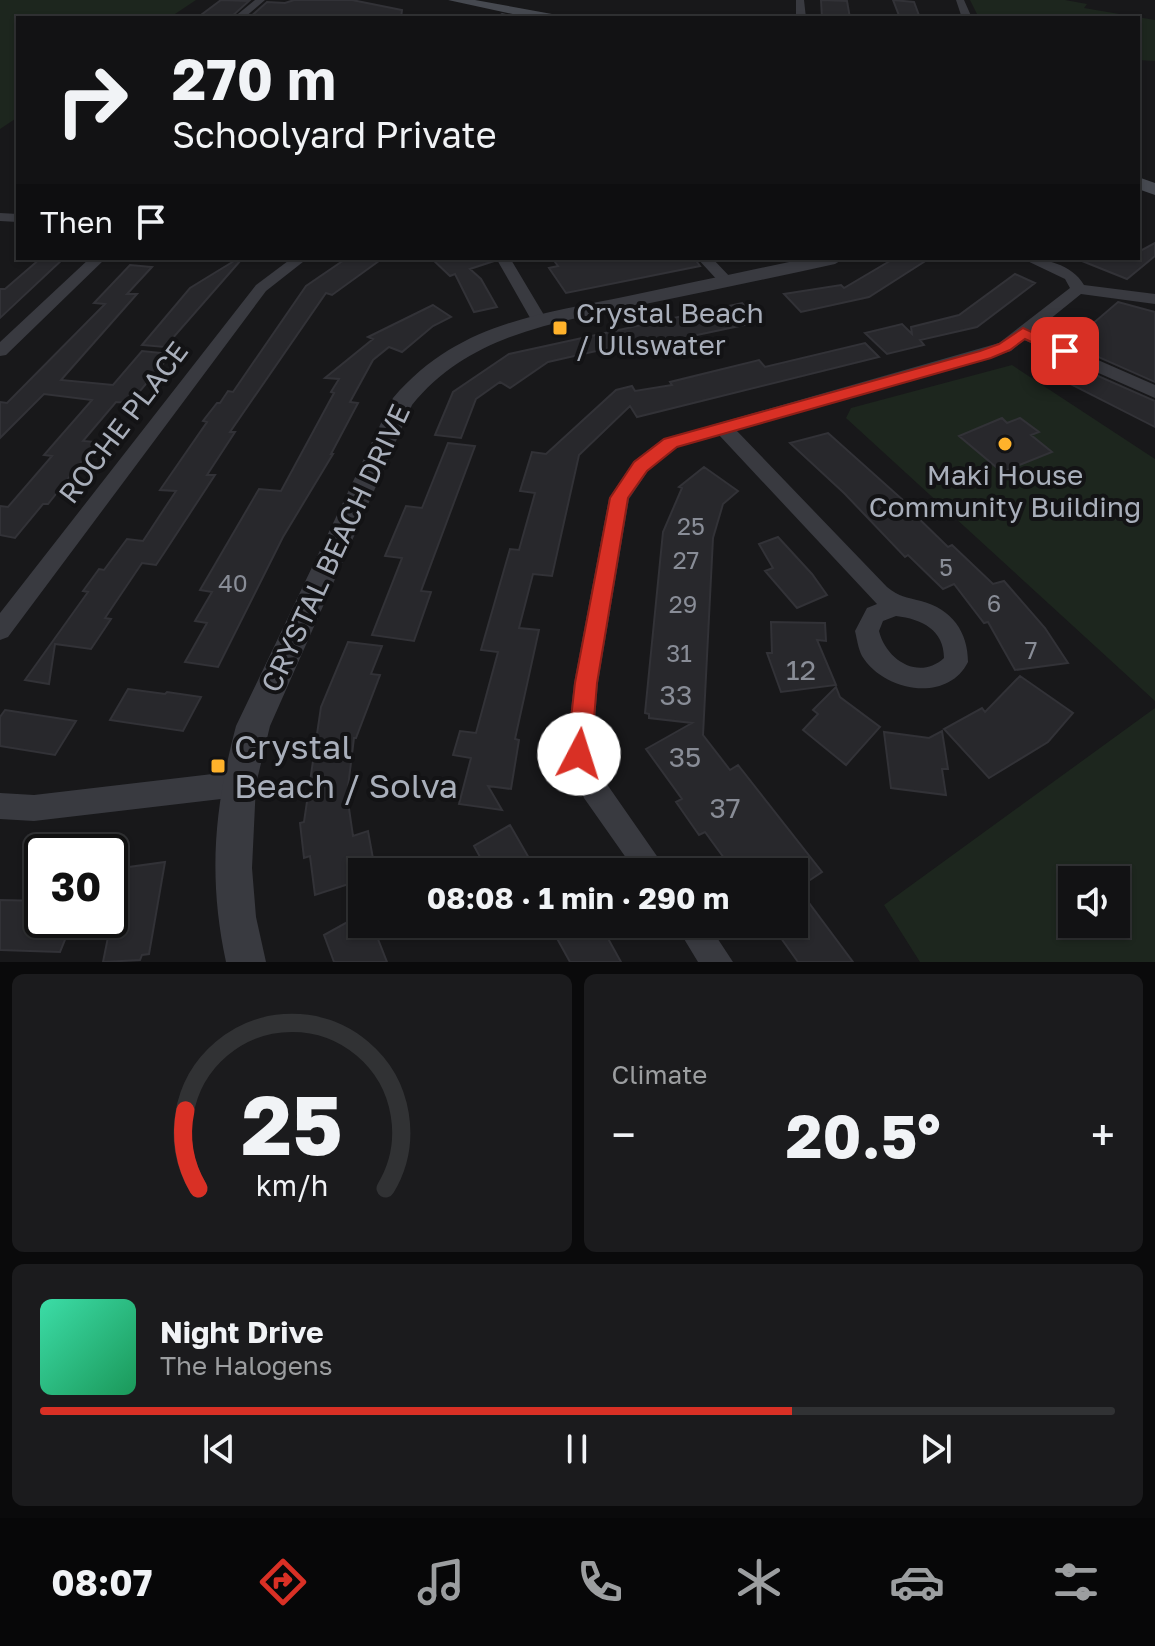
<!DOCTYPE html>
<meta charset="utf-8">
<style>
:root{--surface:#121214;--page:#1b1b1d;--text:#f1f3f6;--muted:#9c9ea0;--line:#313234;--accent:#d93025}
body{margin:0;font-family:"Golos Text",sans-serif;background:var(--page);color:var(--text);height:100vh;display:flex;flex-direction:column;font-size:30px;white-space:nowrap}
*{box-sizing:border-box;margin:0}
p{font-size:26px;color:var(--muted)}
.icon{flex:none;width:44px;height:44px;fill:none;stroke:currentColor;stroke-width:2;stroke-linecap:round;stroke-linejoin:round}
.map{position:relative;height:962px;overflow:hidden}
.sheet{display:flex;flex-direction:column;gap:12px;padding:12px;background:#0a0a0b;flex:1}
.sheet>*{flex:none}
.banner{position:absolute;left:16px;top:16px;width:1124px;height:244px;border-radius:0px;box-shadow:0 2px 6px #0004,0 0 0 2px var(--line);background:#121214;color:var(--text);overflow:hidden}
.controls{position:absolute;left:1058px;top:866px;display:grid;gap:16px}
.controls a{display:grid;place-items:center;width:72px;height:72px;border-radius:0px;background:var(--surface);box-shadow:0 2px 6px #0004,0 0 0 2px var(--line);font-size:40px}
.speed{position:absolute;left:24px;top:834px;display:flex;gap:16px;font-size:40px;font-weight:700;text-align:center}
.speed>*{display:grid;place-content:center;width:104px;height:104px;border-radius:50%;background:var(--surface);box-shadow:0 2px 6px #0004,0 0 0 2px var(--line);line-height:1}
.speed .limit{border:4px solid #111;border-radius:12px;background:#fff;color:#111}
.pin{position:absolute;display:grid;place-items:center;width:68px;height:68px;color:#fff;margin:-34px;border-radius:16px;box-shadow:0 4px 12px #0006}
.me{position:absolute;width:88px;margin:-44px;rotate:5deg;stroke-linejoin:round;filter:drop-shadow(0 0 6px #0008)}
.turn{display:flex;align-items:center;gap:28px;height:168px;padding:0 24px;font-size:36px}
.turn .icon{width:104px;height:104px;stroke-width:2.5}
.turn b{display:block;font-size:56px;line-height:68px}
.then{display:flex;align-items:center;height:76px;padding:0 24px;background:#0003;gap:16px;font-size:30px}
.big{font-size:60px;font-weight:700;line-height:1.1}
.sheet .card{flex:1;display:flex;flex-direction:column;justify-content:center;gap:12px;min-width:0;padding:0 28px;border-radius:12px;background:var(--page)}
.sheet .dial{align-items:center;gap:0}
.dial svg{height:208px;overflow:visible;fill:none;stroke:var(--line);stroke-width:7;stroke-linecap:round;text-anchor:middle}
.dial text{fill:var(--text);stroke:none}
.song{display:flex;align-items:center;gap:24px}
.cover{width:96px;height:96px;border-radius:12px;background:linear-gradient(135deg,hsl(160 70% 55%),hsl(150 70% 35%))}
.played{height:8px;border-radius:4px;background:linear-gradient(90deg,var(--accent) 70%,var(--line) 70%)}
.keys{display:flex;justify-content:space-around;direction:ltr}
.heat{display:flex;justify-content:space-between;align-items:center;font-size:44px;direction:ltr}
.sheet .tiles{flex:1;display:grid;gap:12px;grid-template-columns:1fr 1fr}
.card:last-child{grid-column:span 2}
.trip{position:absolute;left:348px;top:858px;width:460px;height:80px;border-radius:0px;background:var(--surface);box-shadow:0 2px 6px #0004,0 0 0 2px var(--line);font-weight:700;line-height:80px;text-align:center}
.tab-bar{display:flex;height:128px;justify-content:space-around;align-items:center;background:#070708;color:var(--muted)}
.tab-bar .icon{width:56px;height:56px}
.tab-bar .active{color:var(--accent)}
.tab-bar b{font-size:36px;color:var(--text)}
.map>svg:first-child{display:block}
</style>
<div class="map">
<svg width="1155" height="962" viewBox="0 0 1155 962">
<rect width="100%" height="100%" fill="#18181a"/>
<!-- green -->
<path fill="#1d261e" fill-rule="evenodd" d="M0,0H196L169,18H18V117L0,129Z
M970,0H1065L1087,4L1084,8L1155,20V61L1138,60V18H979Z
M1012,365L1155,459V701L846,418L851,408Z
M1155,708V962H920L884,905ZM1116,880V924H1072V880Z"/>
<!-- building -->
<path fill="#28282c" stroke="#323237" stroke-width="2" d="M221,0L249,1L230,18H197Z
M294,0H352L402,10L401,18H249L267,2L285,3Z
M821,0L847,1L850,18H822Z
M893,0L914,2L920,18H900Z
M1155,243V256L1127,279L1077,259L1138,258V252Z
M41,258H64L0,318V289H5Z
M239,258L241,260L165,347L142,345L190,288Z
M347,258H383L332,295L326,293L230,432H235L207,475H215L164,553L156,565L142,563L105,618L111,619L91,649L55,644L49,684L25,680L88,592L83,591L99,569L104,570L127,539L143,541L176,491L160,490L207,422L203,421L217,403H220L228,391L233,392L306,286Z
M431,258H493L494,261L470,269L481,279L497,307L474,312L455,274L450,276Z
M552,258H694L700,266L566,293L549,268L558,266Z
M895,258H930L869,297L801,312L784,294L841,285L844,288Z
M130,265L152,267L127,294H137L61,380L113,385L142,351L171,354L130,403L116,402L83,441L97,442L48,504H43L15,538L0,535V506L8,507L52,456L44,455L92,400L44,394L0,438V402L7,403L105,304L94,303Z
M1015,274L1035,283L977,327L920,340L924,345L887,354L865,333L902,324L912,334L911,327L959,315Z
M1118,302L1155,312V382L1069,344Z
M742,303L758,322L622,351L618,346L548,362L510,388L500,382L476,399L461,438L435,435L453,392L509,354Z
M433,305L451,317L433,326L402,352L389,347L373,360L350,402L358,403L331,454H333L283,537L218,667L185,662L207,623L195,621L212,592L200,590L259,489L281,491L334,393L331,392L339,379L325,378L373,339L368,337Z
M865,343L879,357L637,417L630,406L579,455L552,576L533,574L519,628L539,630L515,739L519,740L511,789L488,786L502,810L459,804L471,758L453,755L460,731L476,733L498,652L481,650L510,549L519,550L535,493L520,491L532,452L546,454L616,390L632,386L635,391L672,385L670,382L759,360L765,367Z
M1055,357L1155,401V427L1041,369Z
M1002,418L1007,423L1020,418L1039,432L1031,435L1052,452L1002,472L959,436Z
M828,433L913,509L910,510L948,547L952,545L993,584L1004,581L1045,628L1068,663L1015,670L988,622L984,623L954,584L943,589L908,555L905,557L844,493L790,443Z
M448,443L475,446L421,591L431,592L414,641L372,635L402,558L385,556L406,506L422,508Z
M704,467L738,491L723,504L713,538L703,735L730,770L738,765L822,872L798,888L853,962H798L771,924H794V872H728L720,861L724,858L705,832L699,835L676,802L682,799L646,749L692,723L649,718V714L645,713L663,532L682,488L679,487Z
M778,537L812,574L827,595L797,608L765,571L773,568L759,544Z
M771,622L825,623L826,641L817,640L836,685L781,692L767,653H772Z
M348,642L382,646L371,674L380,675L356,738H354L347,795L353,836L368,831L374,864L359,869L361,880L315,895L310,856L304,858L300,823L304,822L321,707Z
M1020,676L1073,713L1048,742L989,778L944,729L982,708L985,712Z
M836,687L840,697L880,727L846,765L803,730L818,714L813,710Z
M128,689L165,694L167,692L201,697L183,731L110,720Z
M5,710L76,721L55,755L0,746V717Z
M942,731L948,769H942L946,795L891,788L884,732L929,738Z
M510,825L537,872H488L474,846Z
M165,862L149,954L142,955L140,960L103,962L122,868Z
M0,900L42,901V920H73L60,952L0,950Z
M362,914V924H372L387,962H334L324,935Z
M549,924H600L621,962H570Z"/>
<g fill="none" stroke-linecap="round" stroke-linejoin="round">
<!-- service -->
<path fill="#393a40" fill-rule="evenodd" d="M502,13L506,14L499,18H493Z"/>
<!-- minor -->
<path fill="#393a40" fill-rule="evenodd" d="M255,0H265L244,18H233Z
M796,0H804L806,18H796Z
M956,0H964L972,18H962Z
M0,213L18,214V222L0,221Z
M90,258H106L6,355L0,356V342Z
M292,258H308L266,291L8,637L0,640V613L256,285Z
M496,258H510L547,320L545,323H533Z
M697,258H712L733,280L725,285L720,283Z
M1021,258C1044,258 1072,264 1084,285L1155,294V304L1081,294L1034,332L1155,385V398L1024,340L1011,351L736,430L887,587C899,597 906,597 921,601C952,609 968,632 968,662C947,704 883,691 862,656C858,648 857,639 855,631L867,608L877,604L719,435L677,447L648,471L629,499L598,683L592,754L604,780L668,872H636L584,798L566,754L574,683L609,498L634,461L663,439L999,343L1070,288L1065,279ZM896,616C922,619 944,630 944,658C919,681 886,660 879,631L883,621Z
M238,771L248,775L251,784L248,793L238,797L34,821L0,819V793L34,795Z
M675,924H708L733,962H698Z"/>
<!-- tertiary -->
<path fill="#393a40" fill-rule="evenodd" d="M807,258H845L835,264C775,277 715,290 655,302C566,321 473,330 412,405L270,726L256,784L252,868L256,917L266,962H226C208,878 214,809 236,726L393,398C457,323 537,315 628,296C688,283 748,271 807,258Z"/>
<!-- secondary -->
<path fill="#464950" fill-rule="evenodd" d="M448,0H475L552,14L559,18H531Z
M1138,177L1155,183V195L1138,189Z"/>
</g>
<!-- route -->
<path fill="#d93025" stroke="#8d1f18" stroke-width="2" d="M1023,328L1073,351L1065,356L1060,355L1025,339L1010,350L991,358L677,447L647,471L628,498L597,683L591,754L588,762L579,765L571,762L567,754L575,683L610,498L634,462L664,439L980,351L999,344Z"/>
<!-- markers -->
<g fill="#ffb22b" stroke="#131315" stroke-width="3">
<rect x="552" y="320" width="16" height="16" rx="4"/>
<circle cx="1005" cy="444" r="8"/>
<rect x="210" y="758" width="16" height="16" rx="4"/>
</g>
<g text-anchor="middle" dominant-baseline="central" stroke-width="8" stroke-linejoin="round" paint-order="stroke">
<!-- number labels -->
<g font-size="24" fill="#898d97">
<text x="691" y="525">25</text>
<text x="686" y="559">27</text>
<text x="946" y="566">5</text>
<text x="233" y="582">40</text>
<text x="994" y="602">6</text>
<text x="683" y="603">29</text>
<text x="1031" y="649">7</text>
<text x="679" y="652">31</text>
</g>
<!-- poi labels -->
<g font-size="28" fill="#a9afbb" stroke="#131315" text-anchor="start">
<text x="576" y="312">Crystal Beach<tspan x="576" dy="32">/ Ullswater</tspan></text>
<text x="1005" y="474" text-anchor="middle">Maki House<tspan x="1005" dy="32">Community Building</tspan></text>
</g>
<!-- street labels -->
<g font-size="28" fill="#a9afbb" stroke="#131315">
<text transform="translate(123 422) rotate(-53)">ROCHE PLACE</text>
<text transform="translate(335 548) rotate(-65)">CRYSTAL BEACH DRIVE</text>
</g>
<!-- near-number labels -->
<g font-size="28" fill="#898d97">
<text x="801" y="669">12</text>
<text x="676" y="694">33</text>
<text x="685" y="756">35</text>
<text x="725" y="807">37</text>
</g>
<!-- near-poi labels -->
<g font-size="34" fill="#a9afbb" stroke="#131315" text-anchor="start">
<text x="234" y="746">Crystal<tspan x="234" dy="39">Beach / Solva</tspan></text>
</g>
</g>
</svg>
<div class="controls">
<a><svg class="icon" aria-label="sound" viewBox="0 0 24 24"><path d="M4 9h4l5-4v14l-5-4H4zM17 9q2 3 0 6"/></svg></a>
</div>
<div class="speed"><div class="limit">30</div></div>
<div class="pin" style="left:1065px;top:351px;background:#d93025"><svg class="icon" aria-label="arrive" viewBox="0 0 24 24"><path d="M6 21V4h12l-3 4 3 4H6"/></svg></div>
<svg class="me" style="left:579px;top:754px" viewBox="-20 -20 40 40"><circle r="19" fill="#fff"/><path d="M0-13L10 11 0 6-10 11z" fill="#d93025"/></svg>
<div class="trip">08:08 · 1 min · 290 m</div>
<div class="banner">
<div class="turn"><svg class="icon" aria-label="right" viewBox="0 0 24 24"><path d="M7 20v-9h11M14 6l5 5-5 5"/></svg><div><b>270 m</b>Schoolyard Private</div></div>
<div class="then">Then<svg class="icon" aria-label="arrive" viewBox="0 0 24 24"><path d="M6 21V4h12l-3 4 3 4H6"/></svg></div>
</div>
</div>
<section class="sheet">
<div class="tiles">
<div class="card dial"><svg viewBox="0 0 100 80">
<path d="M14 69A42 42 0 1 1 86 69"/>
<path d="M14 69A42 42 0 0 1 9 39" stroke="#d93025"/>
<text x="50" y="56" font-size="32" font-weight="700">25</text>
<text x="50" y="72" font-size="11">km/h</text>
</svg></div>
<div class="card"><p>Climate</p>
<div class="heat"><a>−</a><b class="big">20.5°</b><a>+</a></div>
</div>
<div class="card">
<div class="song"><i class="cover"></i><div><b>Night Drive</b><p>The Halogens</p></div></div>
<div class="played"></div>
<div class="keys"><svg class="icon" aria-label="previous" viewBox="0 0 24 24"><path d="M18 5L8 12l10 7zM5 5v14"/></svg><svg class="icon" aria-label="pause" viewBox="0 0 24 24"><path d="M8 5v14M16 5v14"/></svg><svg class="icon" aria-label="next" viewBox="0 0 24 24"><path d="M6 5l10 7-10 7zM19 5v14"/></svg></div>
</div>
</div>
</section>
<nav class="tab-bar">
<b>08:07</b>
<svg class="icon active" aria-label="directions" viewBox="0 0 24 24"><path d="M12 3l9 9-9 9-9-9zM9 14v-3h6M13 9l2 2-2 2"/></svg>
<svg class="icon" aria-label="music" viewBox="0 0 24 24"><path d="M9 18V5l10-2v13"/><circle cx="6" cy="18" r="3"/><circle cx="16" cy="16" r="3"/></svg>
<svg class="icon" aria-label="phone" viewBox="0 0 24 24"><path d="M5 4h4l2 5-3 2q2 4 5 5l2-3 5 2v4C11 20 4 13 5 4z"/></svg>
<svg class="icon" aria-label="climate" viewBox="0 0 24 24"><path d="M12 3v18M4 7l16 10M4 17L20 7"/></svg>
<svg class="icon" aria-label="car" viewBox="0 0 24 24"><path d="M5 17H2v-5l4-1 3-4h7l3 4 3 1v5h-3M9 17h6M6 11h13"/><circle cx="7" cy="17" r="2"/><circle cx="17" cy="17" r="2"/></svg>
<svg class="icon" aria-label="filters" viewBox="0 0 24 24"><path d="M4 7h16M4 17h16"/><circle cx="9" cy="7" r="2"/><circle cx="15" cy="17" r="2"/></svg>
</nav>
